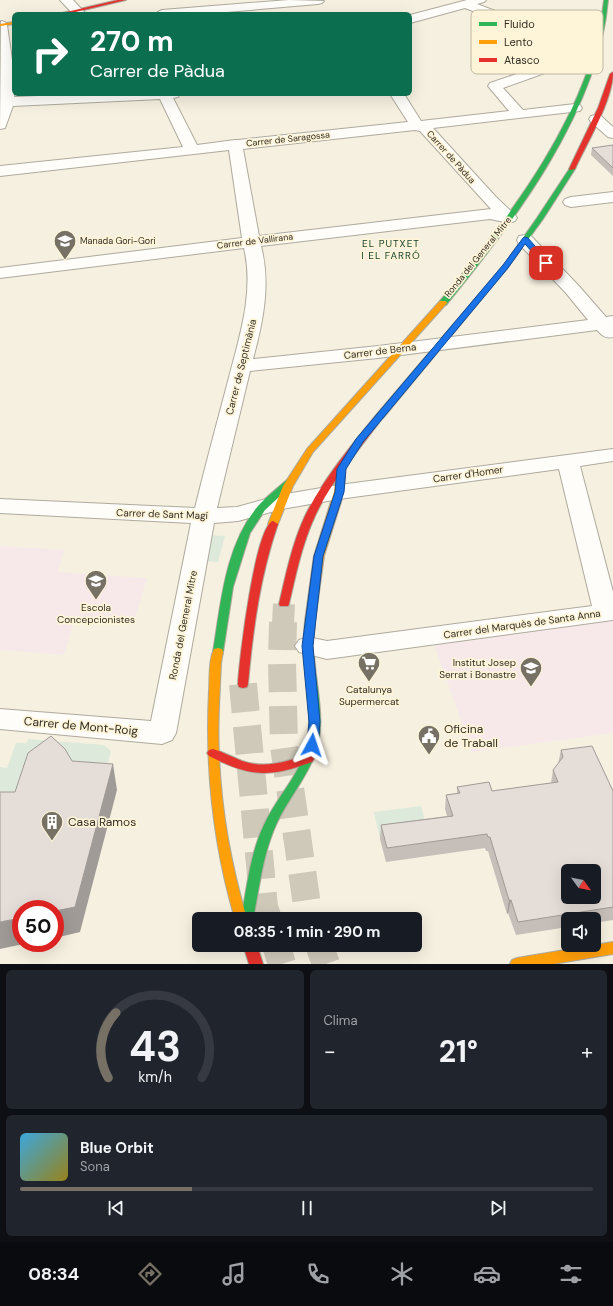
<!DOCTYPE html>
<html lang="es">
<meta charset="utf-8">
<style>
:root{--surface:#171b24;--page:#20242c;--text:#f1f3f6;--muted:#9ea1a6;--line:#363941;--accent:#767164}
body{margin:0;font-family:"DM Sans",sans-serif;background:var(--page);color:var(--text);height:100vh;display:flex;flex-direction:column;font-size:15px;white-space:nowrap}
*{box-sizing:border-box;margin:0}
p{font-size:13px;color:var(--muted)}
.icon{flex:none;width:22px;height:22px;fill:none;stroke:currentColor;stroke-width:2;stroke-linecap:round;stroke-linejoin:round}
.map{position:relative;height:964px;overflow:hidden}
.details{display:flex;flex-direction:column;gap:6px;padding:6px;background:#0d0f14;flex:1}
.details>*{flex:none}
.banner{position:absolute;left:12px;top:12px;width:400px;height:84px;border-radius:6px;box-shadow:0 4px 16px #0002;background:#0b6e4f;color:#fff;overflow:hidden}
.needle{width:26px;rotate:123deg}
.tools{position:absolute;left:561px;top:864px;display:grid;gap:8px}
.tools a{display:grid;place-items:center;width:40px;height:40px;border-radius:6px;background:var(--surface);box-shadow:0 4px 16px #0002;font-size:20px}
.speed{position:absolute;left:12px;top:900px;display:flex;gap:8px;font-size:20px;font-weight:700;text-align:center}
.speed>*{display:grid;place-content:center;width:52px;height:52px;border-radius:50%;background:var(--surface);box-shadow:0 4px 16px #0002;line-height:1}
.speed .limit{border:6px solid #d22;background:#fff;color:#111}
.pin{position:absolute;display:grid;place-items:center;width:34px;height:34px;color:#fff;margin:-17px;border-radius:8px;box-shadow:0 2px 6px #0006}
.me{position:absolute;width:44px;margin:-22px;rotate:5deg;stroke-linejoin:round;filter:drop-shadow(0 0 3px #0008)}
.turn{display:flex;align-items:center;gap:14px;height:84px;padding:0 12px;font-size:18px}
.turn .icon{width:52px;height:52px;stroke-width:2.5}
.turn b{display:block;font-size:28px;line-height:34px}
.big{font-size:30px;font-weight:700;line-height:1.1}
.details .widget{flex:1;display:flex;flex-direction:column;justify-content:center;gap:6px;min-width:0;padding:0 14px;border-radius:6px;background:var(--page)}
.details .dial{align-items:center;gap:0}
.dial svg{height:104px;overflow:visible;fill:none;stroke:var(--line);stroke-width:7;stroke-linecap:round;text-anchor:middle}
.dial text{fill:var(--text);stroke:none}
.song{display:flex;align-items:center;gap:12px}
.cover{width:48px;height:48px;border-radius:6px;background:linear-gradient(135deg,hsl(200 70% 55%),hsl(50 70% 35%))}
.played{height:4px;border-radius:2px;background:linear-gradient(90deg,var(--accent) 30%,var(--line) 30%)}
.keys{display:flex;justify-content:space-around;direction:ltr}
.heat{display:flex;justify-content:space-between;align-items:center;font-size:22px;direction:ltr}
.details .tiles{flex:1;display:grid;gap:6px;grid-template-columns:1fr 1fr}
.widget:last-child{grid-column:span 2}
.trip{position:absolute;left:192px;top:912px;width:230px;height:40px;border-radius:6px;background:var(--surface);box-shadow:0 4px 16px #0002;font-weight:700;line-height:40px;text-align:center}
.dock{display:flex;height:64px;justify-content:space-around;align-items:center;background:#090b0e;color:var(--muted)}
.dock .icon{width:28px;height:28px}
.dock .on{color:var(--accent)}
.dock b{font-size:18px;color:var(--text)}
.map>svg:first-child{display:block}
</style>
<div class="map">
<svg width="613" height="964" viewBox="0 0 613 964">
<rect width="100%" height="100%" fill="#f6f0e0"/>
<!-- education -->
<path fill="#f7e9ea" d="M0,546L64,550L58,572L147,578L133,625L74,621L64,655L0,650Z
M613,621V733L472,752L434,644Z"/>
<!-- green -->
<path fill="#dde9da" d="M208,535L225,536L218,562L202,561Z
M28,739L104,745L111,751L101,788L0,816V767L7,768L16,743H27Z
M421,806L428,832L380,839L374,812Z"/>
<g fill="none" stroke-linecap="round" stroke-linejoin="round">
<!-- primary-tunnel-far1 -->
<path stroke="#cfc9ba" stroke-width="22" stroke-dasharray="22 11" stroke-linecap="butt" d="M283,623L284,604"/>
<!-- primary-tunnel -->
<path stroke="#cfc9ba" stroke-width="28" stroke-dasharray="28 14" stroke-linecap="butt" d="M283,622L282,661L284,746L309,919
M243,684L264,907L268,919
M276,945L282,964
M319,945L326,964"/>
<!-- street casing -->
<g stroke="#aeaa9d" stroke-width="2">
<path id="street" d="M60,0H73L86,14H73Z
M289,0L324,1L322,3L318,4L204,14H156L158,12L162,10Z
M467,0H486L484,2L477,4L600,51L602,54L600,57H592L465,8L410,23V15Z
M1,21L5,22L7,25L14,74V97L85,94H180L178,97L173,98L197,145L235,140H238L408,122L390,94H404L421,121L509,111L488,86L490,83L567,57L597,65L598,68L597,71L592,72L567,65L503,88L523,110L575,104L580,105L582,108L580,111L433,128L496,197L515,215L517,218L515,221L509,223L490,219L261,246C271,284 263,322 253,359L378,346L588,320L566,293L519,244L517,240L519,236L525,235L531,236L578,285L606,317L613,316V337C605,339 602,335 597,330L378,358L250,371L217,508L237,507L280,495L339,485L613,449V461L580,466L613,592V620L327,659L299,652L295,646L299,640L308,637L327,641L592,606L559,469L339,499L282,509L238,521L214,523L176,733L172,740L162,744L0,729V709L151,721L191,523L0,513V499L195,508C205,467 216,426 227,385C238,341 255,294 244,248L0,278V268L242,238L229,150L0,176V166L183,147L160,99L13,106L5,128L0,129ZM415,130L420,131L491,209L259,236L243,149Z
M596,115L601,116L613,127V138L608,137L591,122L589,119L591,116Z
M613,192V202L571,207L565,205L563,202L565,199L571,197Z"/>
</g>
<!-- fast casing -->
<g stroke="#aeaa9d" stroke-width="2">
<path id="fast" d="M604,0H608C599,110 514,222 446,305H440V301C509,219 593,110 604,0Z
M570,168L575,169L543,219L508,267L383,418H377L376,416L377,414L504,265L537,218Z
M291,478L295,481L294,483L265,510L250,533L233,587L223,652L222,655H214L213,652C221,603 225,546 258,506C267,496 278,488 288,479Z
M310,662L314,663L315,666C318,695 326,729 314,757C303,784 283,805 273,832C262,860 259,890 253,919H241C247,888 250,854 264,825C276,798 301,774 307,745C312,719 307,692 305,666L306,663Z"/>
</g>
<!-- slow casing -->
<g stroke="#aeaa9d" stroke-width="2">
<path id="slow" d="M14,22V24L0,26V24Z
M440,301H446L447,303L313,452L293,486L278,524L276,526H270L268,524L283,486L307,449Z
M341,466L345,469L344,492L324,556L315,621L313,646L315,666L314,669L310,670L306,669L305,666L303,646L305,621L314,556L334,492L337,469Z
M218,648L222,649L223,652L221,663C220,693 217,724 219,754C221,810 231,865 247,919H235C213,844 205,769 209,691C210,679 208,661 214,649Z
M613,942V954L553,964H510L512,960L517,958Z"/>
</g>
<!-- jam casing -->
<g stroke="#aeaa9d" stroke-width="2">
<path id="jam" d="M118,0H126L67,14H58Z
M613,72C613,100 587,143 575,169L570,170L569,169L598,108L610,74Z
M380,413L384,416C360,449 332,479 315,516C302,544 296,574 289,604L288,606H280L279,604C286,574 292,544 305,516C323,479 351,446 377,414Z
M273,521L278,524C260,576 253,629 248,684L247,687L243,688L239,687L238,684C239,662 255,526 273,521Z
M213,749C223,752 232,757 242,761C265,769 286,762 308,754L312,756L314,759L312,762C268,778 251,777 209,756L207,753L209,750Z
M243,945H257L263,964H249Z"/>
</g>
<!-- street -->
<use href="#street" fill="#fefdfa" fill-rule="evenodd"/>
<!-- fast -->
<use href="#fast" fill="#30b455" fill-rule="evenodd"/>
<!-- slow -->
<use href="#slow" fill="#ff9f0a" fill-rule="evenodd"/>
<!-- jam -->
<use href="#jam" fill="#e5322d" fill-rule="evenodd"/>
</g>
<!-- wall -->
<path fill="#c5beb9" d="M613,145V176L591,155L592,148Z
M561,750L613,791V920L594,923V919H568V927L516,935L508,913L507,914L488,851H486L485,848L386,862L380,839L381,825L447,816L445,809L446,795L457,794V787L492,791L551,783L553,770L558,764Z"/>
<!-- shaded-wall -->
<path fill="#a09b96" d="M113,764L117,790L80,932L55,938V911Z
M509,900H511L508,913L507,914Z
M21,918V943H28L0,949V922Z"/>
<!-- building -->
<path fill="#e5ddd7" stroke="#a09b96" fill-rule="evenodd" d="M613,145V168L592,148Z
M51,736L65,749L72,761L113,764L75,907L55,911V909H21V918L0,922V792H15L28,753Z
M592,746L613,791V907L518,922L511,900H509L490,837H488L487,834L387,848L381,825L453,816L446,795L460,793L457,787L489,782L492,791L558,782L553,770L563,757L561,750ZM568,871H594V897H568Z"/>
<!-- route -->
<path fill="#1a73e8" stroke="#114b97" d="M525,237L528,238L548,261V264H543L525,244L508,268L363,442L346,469L344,492L323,556L313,646L320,722L318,745L316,748L312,750L308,748L307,745L309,722L302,646L314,556L335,492L337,469L356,439L503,265L523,238Z"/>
<!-- icons -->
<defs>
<g id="school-pin" transform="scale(1.15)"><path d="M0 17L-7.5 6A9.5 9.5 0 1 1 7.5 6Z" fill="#767164" stroke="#fef4d8"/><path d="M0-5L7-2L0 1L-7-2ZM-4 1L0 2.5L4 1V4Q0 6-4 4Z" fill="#fff"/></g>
<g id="supermarket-pin" transform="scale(1.15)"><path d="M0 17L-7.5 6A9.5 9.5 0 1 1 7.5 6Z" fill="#767164" stroke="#fef4d8"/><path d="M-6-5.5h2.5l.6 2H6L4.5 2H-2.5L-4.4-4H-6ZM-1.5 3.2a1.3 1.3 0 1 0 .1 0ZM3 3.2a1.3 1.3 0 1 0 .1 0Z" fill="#fff"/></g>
<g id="civic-pin" transform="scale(1.15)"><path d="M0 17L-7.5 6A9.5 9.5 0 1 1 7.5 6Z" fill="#767164" stroke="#fef4d8"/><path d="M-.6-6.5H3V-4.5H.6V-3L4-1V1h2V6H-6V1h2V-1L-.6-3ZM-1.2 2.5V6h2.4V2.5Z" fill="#fff"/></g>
<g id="building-pin" transform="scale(1.15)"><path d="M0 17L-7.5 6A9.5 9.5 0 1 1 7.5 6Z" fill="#767164" stroke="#fef4d8"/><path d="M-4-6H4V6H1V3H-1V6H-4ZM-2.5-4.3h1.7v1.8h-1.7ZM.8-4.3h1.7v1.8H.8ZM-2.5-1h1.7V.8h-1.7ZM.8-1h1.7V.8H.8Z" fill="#fff"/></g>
</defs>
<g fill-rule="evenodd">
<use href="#school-pin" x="65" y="241"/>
<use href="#school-pin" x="96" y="581"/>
<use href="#supermarket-pin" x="369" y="663"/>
<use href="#school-pin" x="531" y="668"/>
<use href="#civic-pin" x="429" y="736"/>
<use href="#building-pin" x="52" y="822"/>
</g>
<g text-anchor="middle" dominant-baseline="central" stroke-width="3.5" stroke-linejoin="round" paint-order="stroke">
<!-- far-street labels -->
<g font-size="9" fill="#312d22" stroke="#fef4d8">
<text transform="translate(288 139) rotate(-6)">Carrer de Saragossa</text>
<text transform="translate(451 157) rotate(48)">Carrer de Pàdua</text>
<text transform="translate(255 241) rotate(-7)">Carrer de Vallirana</text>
<text transform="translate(478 257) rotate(-51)">Ronda del General Mitre</text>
</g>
<!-- far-poi labels -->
<g font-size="9" fill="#312d22" stroke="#fef4d8" text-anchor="start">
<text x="80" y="241">Manada Gori-Gori</text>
</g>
<!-- far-quarter labels -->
<g font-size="10" letter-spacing="1" fill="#123c28" stroke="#fef4d8">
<text x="391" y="243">EL PUTXET<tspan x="391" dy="12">I EL FARRÓ</tspan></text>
</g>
<!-- street labels -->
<g font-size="10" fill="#312d22" stroke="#fef4d8">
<text transform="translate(380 351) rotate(-7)">Carrer de Berna</text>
<text transform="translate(241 367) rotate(-76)">Carrer de Septimània</text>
<text transform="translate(468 474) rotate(-8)">Carrer d'Homer</text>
<text transform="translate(162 514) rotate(2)">Carrer de Sant Magí</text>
<text transform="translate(522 624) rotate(-8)">Carrer del Marquès de Santa Anna</text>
<text transform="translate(183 625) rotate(-79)">Ronda del General Mitre</text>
</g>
<!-- poi labels -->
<g font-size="10" fill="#312d22" stroke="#fef4d8">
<text x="96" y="607">Escola<tspan x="96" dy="12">Concepcionistes</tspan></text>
<text x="516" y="662" text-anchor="end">Institut Josep<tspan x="516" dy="12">Serrat i Bonastre</tspan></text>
<text x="369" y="689">Catalunya<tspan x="369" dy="12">Supermercat</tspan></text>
</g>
<!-- near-street labels -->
<g font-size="12" fill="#312d22" stroke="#fef4d8">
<text transform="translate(81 726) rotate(5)">Carrer de Mont-Roig</text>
</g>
<!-- near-poi labels -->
<g font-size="12" fill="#312d22" stroke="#fef4d8" text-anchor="start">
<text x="444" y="729">Oficina<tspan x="444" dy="14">de Traball</tspan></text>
<text x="68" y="822">Casa Ramos</text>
</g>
</g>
<!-- legend -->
<rect x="471" y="10" width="132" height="64" rx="6" fill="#fef4d8" stroke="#c0b8a1" stroke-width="1"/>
<rect x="479" y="22" width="18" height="4" fill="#30b455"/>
<rect x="479" y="40" width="18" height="4" fill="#ff9f0a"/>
<rect x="479" y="58" width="18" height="4" fill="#e5322d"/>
<g font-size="11" fill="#312d22">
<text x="504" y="28">Fluido</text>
<text x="504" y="46">Lento</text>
<text x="504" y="64">Atasco</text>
</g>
</svg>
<div class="tools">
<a><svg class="needle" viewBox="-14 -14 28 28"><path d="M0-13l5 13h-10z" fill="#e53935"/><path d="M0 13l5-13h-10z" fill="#9ea1a6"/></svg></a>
<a><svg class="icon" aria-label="sound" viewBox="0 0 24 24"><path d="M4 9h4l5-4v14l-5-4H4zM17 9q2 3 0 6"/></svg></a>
</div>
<div class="speed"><div class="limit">50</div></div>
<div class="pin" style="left:546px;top:263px;background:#d93025"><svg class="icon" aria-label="arrive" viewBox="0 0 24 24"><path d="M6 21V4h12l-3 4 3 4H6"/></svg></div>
<svg class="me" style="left:312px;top:745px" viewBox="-20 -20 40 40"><path d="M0-17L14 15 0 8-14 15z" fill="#1a73e8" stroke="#fff" stroke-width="4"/></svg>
<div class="trip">08:35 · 1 min · 290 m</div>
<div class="banner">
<div class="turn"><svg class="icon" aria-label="right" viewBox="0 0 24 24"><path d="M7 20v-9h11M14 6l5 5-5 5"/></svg><div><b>270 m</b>Carrer de Pàdua</div></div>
</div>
</div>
<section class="details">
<div class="tiles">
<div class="widget dial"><svg viewBox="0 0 100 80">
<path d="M14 69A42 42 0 1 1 86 69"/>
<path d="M14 69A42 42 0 0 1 20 19" stroke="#767164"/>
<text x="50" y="56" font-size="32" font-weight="700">43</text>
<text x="50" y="72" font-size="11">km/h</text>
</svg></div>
<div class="widget"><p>Clima</p>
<div class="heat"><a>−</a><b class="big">21°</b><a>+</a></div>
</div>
<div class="widget">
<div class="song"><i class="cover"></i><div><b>Blue Orbit</b><p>Sona</p></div></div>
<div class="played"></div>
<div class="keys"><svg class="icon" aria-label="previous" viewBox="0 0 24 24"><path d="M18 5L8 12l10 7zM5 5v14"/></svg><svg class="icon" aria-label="pause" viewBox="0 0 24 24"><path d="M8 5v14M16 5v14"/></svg><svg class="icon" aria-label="next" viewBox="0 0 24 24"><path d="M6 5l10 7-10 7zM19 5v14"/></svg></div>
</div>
</div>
</section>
<nav class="dock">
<b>08:34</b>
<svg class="icon on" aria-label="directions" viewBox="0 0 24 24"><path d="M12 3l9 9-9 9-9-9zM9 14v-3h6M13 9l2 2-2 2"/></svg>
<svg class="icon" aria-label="music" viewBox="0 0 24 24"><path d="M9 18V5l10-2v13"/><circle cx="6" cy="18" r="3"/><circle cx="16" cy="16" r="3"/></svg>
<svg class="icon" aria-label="phone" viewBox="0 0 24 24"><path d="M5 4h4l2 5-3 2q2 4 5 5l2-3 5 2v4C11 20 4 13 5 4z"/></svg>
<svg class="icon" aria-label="climate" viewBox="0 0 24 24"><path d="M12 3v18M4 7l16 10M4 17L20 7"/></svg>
<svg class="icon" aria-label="car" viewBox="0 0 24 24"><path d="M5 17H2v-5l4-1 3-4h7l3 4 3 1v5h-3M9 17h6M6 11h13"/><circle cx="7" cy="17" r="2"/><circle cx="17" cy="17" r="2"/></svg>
<svg class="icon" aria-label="filters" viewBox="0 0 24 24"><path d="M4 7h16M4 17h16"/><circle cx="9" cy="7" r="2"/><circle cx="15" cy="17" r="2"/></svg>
</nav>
